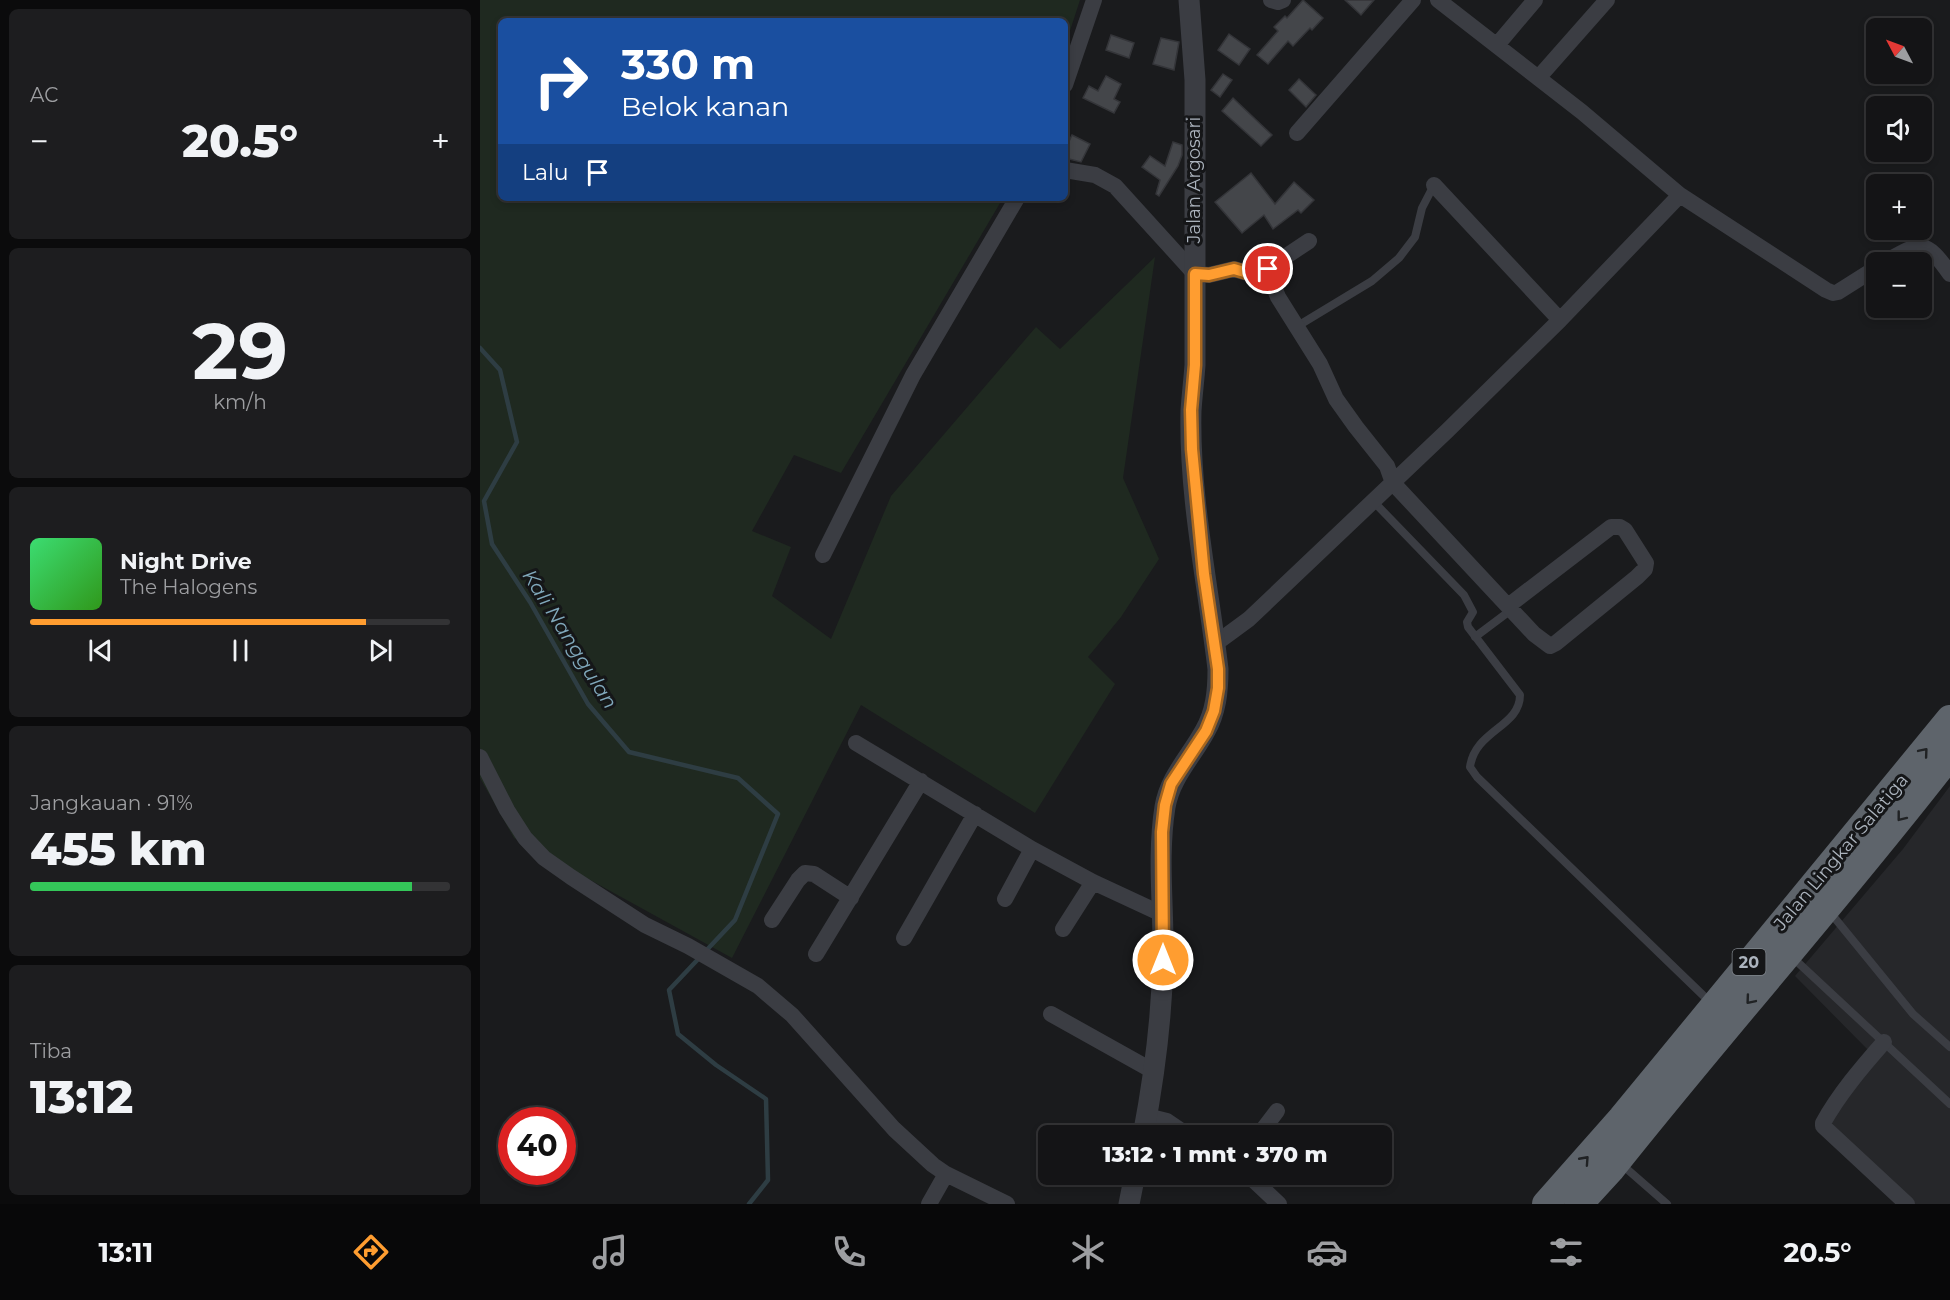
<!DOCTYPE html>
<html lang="id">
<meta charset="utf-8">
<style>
:root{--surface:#141416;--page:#1d1d1f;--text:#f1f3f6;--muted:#9d9ea1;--line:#333335;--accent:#ff9d30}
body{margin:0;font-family:Montserrat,sans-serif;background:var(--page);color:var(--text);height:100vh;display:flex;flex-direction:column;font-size:22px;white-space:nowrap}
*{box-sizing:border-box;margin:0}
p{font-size:20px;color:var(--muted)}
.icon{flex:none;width:33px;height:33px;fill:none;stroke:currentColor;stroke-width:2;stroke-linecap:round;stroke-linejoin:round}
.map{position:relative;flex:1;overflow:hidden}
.side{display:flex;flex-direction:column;gap:9px;padding:9px;background:#0b0b0c;width:480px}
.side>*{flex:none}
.top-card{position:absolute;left:18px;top:18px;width:570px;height:183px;border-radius:9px;box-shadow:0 3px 9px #0003,0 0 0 2px var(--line);background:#1a4fa0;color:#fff;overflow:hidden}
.needle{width:39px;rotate:311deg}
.buttons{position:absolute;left:1386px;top:18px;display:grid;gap:12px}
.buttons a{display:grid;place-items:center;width:66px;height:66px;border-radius:9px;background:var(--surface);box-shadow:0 3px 9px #0003,0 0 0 2px var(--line);font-size:30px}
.speed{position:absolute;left:18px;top:1107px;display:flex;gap:12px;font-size:30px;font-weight:700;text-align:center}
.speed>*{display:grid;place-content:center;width:78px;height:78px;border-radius:50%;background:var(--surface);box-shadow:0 3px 9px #0003,0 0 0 2px var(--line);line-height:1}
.speed .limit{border:9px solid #d22;background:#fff;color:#111}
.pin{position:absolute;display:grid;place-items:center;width:51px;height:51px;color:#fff;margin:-26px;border:3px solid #fff;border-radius:50%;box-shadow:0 2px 6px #0007}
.me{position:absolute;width:66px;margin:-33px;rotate:0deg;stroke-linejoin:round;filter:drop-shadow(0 0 4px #0008)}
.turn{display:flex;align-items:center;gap:21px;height:126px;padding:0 24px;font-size:27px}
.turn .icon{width:78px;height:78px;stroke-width:2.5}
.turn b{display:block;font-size:42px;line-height:51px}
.then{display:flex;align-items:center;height:57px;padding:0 24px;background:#0003;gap:12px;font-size:22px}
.big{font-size:45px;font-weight:800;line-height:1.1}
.side .tile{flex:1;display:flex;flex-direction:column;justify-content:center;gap:9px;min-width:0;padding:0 21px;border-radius:9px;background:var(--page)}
.side .dial{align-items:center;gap:0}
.dial b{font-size:78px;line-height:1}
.song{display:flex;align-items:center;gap:18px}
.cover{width:72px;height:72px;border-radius:9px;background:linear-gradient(135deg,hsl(140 70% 55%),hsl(110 70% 35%))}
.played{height:6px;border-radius:3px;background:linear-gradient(90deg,var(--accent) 80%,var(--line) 80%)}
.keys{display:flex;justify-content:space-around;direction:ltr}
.heat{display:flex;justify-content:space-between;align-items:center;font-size:33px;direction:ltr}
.charge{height:9px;border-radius:4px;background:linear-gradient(90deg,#34c759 91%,var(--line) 0)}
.trip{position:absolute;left:558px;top:1125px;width:354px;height:60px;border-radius:9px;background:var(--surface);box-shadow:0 3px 9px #0003,0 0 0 2px var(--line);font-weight:800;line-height:60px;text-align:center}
.menu{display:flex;height:96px;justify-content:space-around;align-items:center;background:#080809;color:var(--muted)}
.menu .icon{width:42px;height:42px}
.menu .on{color:var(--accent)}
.menu b{font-size:27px;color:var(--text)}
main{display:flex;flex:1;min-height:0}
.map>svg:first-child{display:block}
</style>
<main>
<section class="side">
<div class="tile"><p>AC</p>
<div class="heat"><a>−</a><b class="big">20.5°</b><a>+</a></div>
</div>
<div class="tile dial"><b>29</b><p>km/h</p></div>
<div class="tile">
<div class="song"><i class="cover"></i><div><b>Night Drive</b><p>The Halogens</p></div></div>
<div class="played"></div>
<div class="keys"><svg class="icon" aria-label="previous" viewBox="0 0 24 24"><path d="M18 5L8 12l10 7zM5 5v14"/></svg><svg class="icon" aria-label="pause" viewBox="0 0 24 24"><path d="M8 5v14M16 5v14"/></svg><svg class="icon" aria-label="next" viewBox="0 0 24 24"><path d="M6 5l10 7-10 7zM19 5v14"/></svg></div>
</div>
<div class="tile"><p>Jangkauan · 91%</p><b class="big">455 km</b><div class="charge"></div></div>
<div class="tile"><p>Tiba</p><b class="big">13:12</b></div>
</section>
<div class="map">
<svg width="1470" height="1204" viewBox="0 0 1470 1204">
<rect width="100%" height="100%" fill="#1a1b1d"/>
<!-- built -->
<path fill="#26272a" d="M1470,786V1204H1431L1344,1124L1396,1058L1315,976L1423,849Z"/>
<!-- green -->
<path fill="#1f2920" d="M0,0H600L585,46V21H21V198H523L361,473L314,455L272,531L311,547L292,596L351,639L411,496L556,327L580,349L675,257L643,478L679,559L641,617L608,657L635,684L555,813L381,705L252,958L34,838L0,778Z"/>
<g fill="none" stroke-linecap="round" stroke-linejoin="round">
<!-- stream -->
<path stroke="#2e3d43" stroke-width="4.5" d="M0,348L20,370L37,442L4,501L12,544L50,602L108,704L149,752L258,778L298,814L255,920L189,990L198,1034L236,1065L286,1099L288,1180L269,1204"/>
</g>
<!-- building -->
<path fill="#44464a" stroke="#343539" stroke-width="1.5" d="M823,0L843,18L832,30L830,28L813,46L808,41L788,64L777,55L798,31L794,27L805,16L807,18Z
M865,0H894L881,15Z
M749,34L770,49L759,65L738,50Z
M631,35L654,43L649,58L626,50Z
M681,38L699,42L694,70L673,64Z
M743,74L752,80L740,97L731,90Z
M626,76L641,84L634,99L640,102L634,113L603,98L609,86L618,91Z
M819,79L836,95L826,107L809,90Z
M753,98L792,135L781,146L742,111Z
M592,135L610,144L601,162L585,158V150Z
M693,142L702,145V155L698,166L679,196L676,194L680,180L662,167L670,156L685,166Z
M771,173L795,204L814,182L834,200L821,213L818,210L793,229L784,215L762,233L735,202Z"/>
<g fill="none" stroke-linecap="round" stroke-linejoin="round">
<!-- service -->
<path stroke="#3b3d43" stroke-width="8" d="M816,327L892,281L919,258L935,237L942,208L954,185
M893,501L984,595L993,612L987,622L988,627L1040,695C1040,727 995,730 990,767L997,777L1230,1002
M995,637L1031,610
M1349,911L1433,1014L1470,1047
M1311,956L1470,1104
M1140,1163L1187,1204"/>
<!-- minor -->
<path stroke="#3b3d43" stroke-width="16" d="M791,0L798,2L803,0
M1017,45L1055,0
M1059,77L1127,0
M585,85L614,0
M817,133L933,0
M585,170L615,175L635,186L715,274L729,275L754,269L771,274L787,269L829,241
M954,185L1080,320
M1200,195L1346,290L1353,293L1358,292L1396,268
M1405,262C1441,242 1445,238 1470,274
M787,269L798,297L840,364L856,399L876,427L907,466L913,483L1054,634L1070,646L1076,643L1157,577L1165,569L1166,563L1145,530L1140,527H1131L1028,606
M343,555L433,375L537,198
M735,644L769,619L967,431L1080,320L1200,195L1102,112L958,0
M376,743L552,849L613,882L684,915
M0,757L27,810L45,838L64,858L91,877L165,925L208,946L278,986L312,1015L414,1129L453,1165L466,1174L449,1204
M525,899L552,849
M292,920L318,880L325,873L334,874L371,898
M583,929L613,882
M424,938L495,814
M336,954L441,781
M571,1014L673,1071
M1404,1042C1382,1067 1359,1094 1343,1123V1126L1427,1204
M667,1116L687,1121L709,1136
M778,1136L797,1111
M466,1174L527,1204
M767,1174L799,1204"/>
<!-- tertiary -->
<path stroke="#3b3d43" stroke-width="21" d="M663,1136C674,1078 682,1017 683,958C684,908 677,857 685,807C690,777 711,757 725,731C736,712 738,691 738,669C728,584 709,497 711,411C712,395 714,380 715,365V80L709,0
M649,1204L655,1174"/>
<!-- trunk -->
<path stroke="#5e646b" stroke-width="28" d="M1066,1204L1142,1118L1470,719
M1099,1204L1131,1169C1242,1029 1361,896 1470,755"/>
</g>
<!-- one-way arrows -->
<defs><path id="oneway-chevron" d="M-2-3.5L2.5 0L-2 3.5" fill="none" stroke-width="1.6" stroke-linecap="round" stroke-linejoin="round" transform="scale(1.5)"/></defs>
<g stroke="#202224">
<use href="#oneway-chevron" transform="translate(1444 752) rotate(-50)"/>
<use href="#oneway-chevron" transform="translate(1421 817) rotate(128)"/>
<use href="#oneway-chevron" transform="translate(1270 1000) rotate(130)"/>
<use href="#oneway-chevron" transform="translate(1105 1160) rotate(-48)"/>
</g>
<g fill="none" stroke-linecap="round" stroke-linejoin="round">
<!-- route casing -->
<g stroke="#a6661f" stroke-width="15">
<path id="route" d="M683,960L682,832L685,805L691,784L726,731L734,711L738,688V669L724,574L712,449L711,410L715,365V274L729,275L754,269L771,274L788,269"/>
</g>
<!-- route -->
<use href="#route" stroke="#ff9d30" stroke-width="10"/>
</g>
<g text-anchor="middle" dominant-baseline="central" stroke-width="6" stroke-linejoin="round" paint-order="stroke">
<!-- shield labels -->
<rect fill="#151618" stroke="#7f858c" stroke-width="1.5" x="1252.5" y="949" width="33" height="26" rx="4.5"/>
<g font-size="16" font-weight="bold" fill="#acb4be">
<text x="1269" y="962">20</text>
</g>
<!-- street labels -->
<g font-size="18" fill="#acb4be" stroke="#151618">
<text transform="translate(714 180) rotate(-90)">Jalan Argosari</text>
<text transform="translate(1361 852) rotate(-50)">Jalan Lingkar Salatiga</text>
</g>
<!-- water labels -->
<g font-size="20" font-style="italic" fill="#80a8bb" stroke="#151618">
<text transform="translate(90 639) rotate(58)">Kali Nanggulan</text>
</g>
</g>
</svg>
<div class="buttons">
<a><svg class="needle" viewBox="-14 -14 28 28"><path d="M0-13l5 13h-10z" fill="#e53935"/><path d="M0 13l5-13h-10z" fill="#9d9ea1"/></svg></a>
<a><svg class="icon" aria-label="sound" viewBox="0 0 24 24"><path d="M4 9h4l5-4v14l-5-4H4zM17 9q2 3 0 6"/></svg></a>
<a>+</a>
<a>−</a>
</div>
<div class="speed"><div class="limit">40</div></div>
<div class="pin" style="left:788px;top:269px;background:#d93025"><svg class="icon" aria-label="arrive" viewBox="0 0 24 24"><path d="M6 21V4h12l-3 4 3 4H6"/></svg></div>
<svg class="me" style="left:683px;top:960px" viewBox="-20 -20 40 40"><circle r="17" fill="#ff9d30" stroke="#fff" stroke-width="3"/><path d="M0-11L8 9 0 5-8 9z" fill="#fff"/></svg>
<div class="trip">13:12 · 1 mnt · 370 m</div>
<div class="top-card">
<div class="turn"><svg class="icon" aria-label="right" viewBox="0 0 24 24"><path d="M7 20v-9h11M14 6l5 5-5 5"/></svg><div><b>330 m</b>Belok kanan</div></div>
<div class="then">Lalu<svg class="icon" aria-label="arrive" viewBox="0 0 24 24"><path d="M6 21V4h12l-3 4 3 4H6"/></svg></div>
</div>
</div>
</main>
<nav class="menu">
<b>13:11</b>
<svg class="icon on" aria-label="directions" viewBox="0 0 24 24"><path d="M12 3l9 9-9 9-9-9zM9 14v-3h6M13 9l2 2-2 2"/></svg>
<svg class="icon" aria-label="music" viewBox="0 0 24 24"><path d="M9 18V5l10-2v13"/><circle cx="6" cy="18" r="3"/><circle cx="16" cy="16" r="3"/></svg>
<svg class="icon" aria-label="phone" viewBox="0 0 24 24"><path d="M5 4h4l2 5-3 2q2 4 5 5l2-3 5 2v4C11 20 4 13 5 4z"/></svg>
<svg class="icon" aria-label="climate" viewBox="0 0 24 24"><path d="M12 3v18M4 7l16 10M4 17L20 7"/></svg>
<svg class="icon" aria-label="car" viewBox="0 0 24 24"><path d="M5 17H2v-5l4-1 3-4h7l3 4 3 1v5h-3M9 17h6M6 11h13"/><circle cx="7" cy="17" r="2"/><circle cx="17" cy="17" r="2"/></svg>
<svg class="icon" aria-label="filters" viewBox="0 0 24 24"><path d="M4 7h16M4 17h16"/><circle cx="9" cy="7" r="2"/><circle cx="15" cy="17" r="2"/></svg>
<b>20.5°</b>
</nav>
